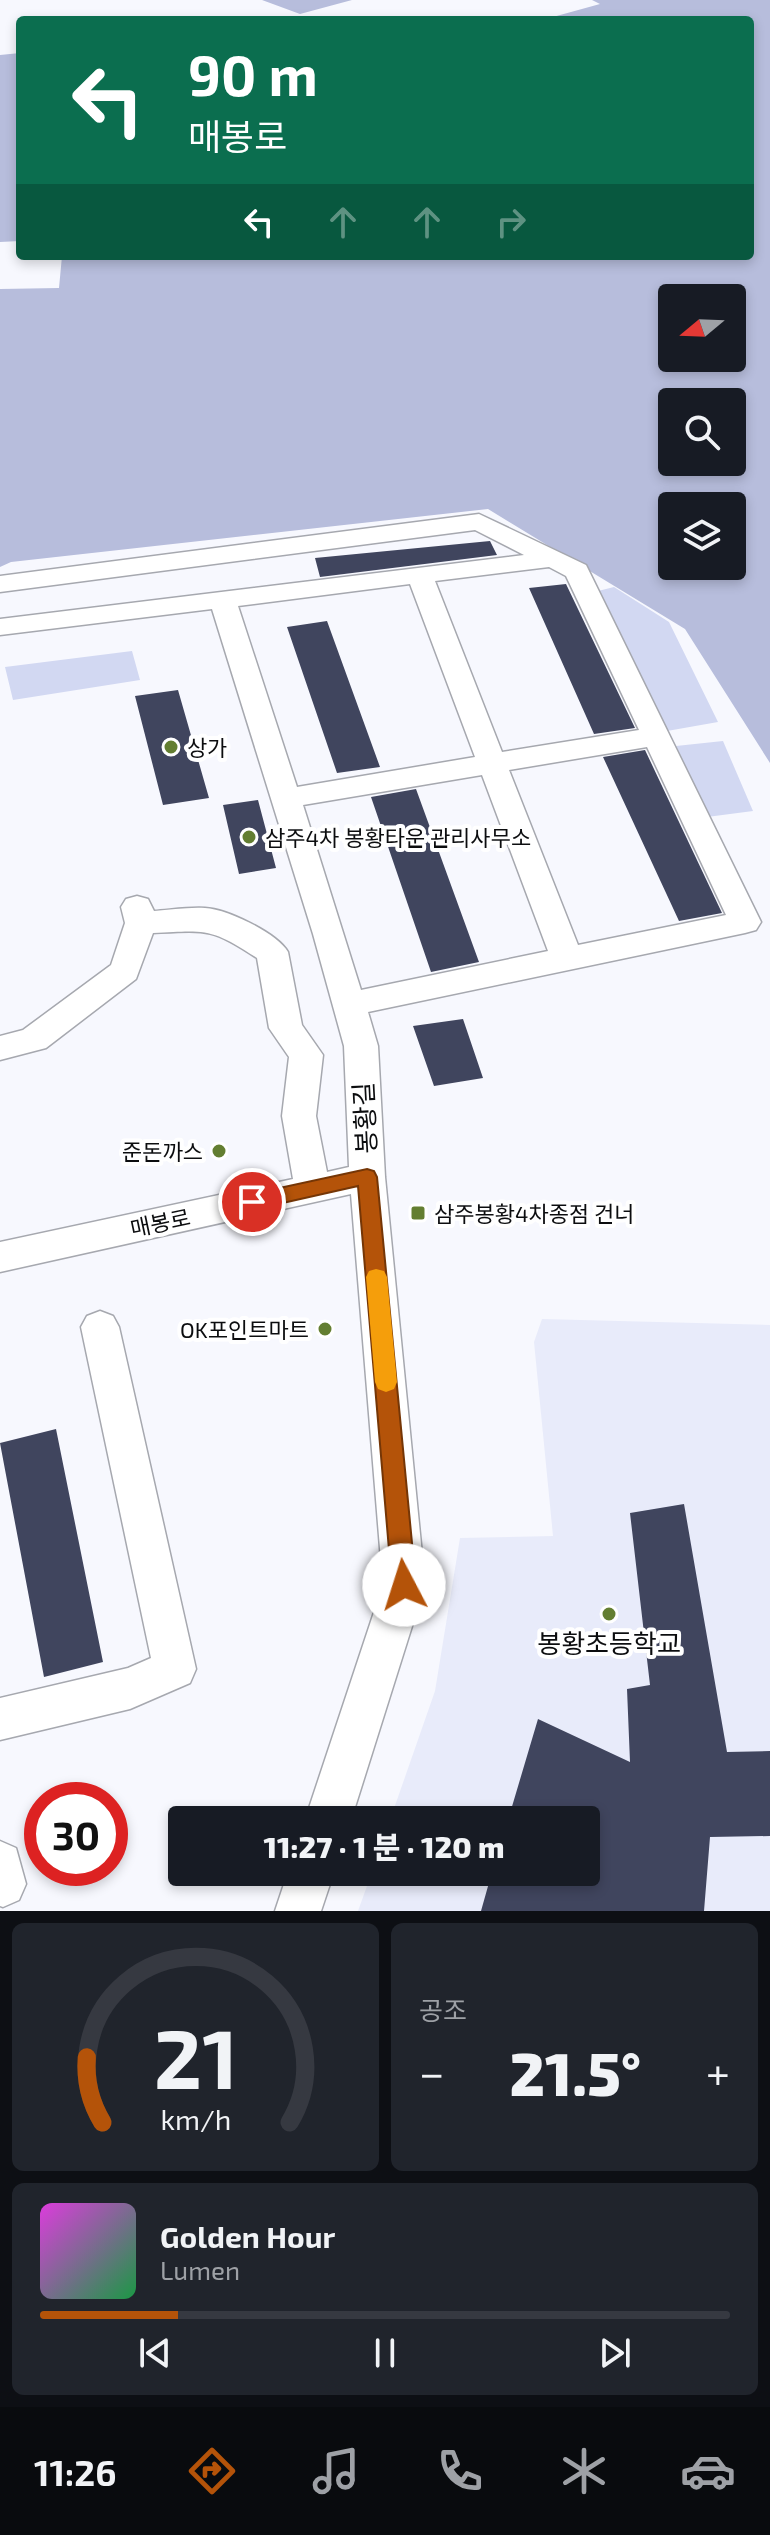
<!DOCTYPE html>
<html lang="ko">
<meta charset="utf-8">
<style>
:root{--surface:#171b24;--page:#20242c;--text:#f1f3f6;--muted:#9ea1a6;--line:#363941;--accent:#b45309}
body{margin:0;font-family:"Exo 2","Noto Sans KR",sans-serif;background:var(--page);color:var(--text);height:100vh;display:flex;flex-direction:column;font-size:30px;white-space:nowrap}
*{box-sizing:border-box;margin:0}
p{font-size:26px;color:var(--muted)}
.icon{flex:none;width:44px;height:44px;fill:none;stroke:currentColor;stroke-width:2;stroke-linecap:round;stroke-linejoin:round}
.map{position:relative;height:1911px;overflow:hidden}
.panel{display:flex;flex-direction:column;gap:12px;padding:12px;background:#0d0f14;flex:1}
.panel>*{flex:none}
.guide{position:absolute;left:16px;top:16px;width:738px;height:244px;border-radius:8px;box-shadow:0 4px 12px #0003;background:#0b6e4f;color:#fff;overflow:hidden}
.needle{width:52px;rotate:251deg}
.controls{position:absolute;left:658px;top:284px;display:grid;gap:16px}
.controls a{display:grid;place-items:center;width:88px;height:88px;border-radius:8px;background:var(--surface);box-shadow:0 4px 12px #0003;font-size:40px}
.speed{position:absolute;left:24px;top:1782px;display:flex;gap:16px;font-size:40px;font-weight:700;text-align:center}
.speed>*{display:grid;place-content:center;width:104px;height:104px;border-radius:50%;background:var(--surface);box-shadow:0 4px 12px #0003;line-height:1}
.speed .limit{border:12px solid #d22;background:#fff;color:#111}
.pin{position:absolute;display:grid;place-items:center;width:68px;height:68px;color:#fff;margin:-34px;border:4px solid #fff;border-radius:50%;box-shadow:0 2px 8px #0007}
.me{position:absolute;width:88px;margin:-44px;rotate:355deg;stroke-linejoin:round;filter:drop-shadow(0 0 6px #0008)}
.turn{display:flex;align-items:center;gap:28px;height:168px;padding:0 40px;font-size:36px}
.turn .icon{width:104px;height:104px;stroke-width:2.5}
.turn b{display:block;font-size:56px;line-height:68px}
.lanes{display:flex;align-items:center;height:76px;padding:0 40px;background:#0003;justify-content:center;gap:40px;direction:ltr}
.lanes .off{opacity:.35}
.big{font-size:60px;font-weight:800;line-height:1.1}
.panel .card{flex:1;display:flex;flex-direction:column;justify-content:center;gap:12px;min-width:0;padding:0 28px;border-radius:12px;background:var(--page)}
.panel .dial{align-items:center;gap:0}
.dial svg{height:208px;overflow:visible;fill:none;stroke:var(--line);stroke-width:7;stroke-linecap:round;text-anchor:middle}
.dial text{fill:var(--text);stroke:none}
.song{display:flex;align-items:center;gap:24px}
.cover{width:96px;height:96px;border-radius:12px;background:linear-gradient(135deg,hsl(300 70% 55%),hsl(140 70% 35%))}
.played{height:8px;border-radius:4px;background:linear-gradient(90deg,var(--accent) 20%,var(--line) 20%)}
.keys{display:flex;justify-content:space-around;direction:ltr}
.heat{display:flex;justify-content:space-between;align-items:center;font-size:44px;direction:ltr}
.panel .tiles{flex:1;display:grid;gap:12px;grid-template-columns:1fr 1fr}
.card:last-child{grid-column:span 2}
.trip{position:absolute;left:168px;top:1806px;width:432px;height:80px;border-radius:8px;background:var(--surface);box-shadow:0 4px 12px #0003;font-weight:800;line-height:80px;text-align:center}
.tab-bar{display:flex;height:128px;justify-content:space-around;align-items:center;background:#090b0e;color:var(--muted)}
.tab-bar .icon{width:56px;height:56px}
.tab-bar .active{color:var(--accent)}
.tab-bar b{font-size:36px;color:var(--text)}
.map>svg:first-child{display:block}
</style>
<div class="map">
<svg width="770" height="1911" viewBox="0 0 770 1911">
<rect width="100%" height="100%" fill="#f7f8fe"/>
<!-- built -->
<path fill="#e8ebfa" d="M542,1319L770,1325V1911H358L372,1872H586V1820H390L435,1691L460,1538L553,1536L534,1342Z"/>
<!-- green -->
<path fill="#d2d8f2" d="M614,587L669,622L718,722L667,731L598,591Z
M132,651L140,680L13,700L5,667Z
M723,741L753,811L707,817L676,746Z"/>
<!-- forest -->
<path fill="#b7bddc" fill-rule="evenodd" d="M262,0H352L300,14Z
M592,0H770V763L685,629L488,509L11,562L0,567V289L59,288L62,256H750V20H542L600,4ZM672,298H732V358H672ZM672,402H732V462H672ZM672,506H732V566H672Z
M20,53V241L0,242V55Z"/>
<!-- building -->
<path fill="#40455e" d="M490,541L497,555L320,577L315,558Z
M566,584L635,728L594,734L529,588Z
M327,621L380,767L337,773L287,627Z
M178,690L209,798L163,805L135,696Z
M645,750L722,913L679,921L603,757Z
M416,789L479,962L431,972L371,797Z
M258,800L276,868L239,874L223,805Z
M463,1019L483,1078L434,1086L413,1026Z
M56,1429L103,1662L44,1677L0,1443Z
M684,1504L727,1752L770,1751V1836L710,1837L704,1911H481L492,1872H586V1820H508L538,1719L630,1762L627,1689L650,1685L630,1513Z"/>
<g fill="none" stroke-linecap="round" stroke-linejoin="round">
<!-- minor casing -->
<g stroke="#a6a8af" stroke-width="3">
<path id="minor" d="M479,514L586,565L761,922L756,930L745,933L368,1012L378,1046L385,1177L425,1585L351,1820H305L383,1585L351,1194L0,1272V1242L293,1179L282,1116L289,1057L269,1028L257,958C211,928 207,930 153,933L136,979L46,1048L0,1060V1036L23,1030L111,965L125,923L121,907L126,899L137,896L148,899L154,911C170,910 188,907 205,908C227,909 277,933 288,952L302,1025L323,1055L316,1116L327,1172L349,1167L344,1046L313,934L212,609L0,635V619L524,555L475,530L0,592V576ZM549,567L566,576L639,730L502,752L435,581ZM410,584L475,757L297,787L238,606ZM647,747L726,915L578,945L509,770ZM482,775L548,951L361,990L303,805Z
M100,1311L113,1316L119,1327L196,1669L190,1683L130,1709L0,1740V1698L128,1668L151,1658L81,1327L87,1316Z
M0,1841L16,1848L26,1884L19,1900L3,1907L0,1906Z
M288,1872H334L321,1911H275Z"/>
</g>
<!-- minor -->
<use href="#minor" fill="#fff" fill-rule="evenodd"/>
</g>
<!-- route -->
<path fill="#b45309" stroke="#753606" stroke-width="2" d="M367,1169L374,1171L377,1177L416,1585L413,1592L404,1595L396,1592L392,1585L358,1186L252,1210L245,1207L242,1202L245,1196L252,1194Z"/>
<!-- slow -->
<path fill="#f59e0b" d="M376,1269L384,1271L387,1277L397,1382L394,1389L386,1392L378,1389L375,1382L366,1277L369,1271Z"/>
<!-- markers -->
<g fill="#637e31" stroke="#fff" stroke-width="3">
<circle cx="171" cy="747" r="8"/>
<circle cx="249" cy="837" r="8"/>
<circle cx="219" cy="1151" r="8"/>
<rect x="410" y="1205" width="16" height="16" rx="4"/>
<circle cx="325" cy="1329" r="8"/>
<circle cx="609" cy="1614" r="8"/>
</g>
<g text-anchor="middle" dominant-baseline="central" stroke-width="8" stroke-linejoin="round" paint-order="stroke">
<!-- poi labels -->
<g font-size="22" fill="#0c0d0f" stroke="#fff" text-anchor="start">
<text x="187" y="747">상가</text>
<text x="265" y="837">삼주4차 봉황타운 관리사무소</text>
<text x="203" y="1151" text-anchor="end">준돈까스</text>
<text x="434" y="1213">삼주봉황4차종점 건너</text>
<text x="309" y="1329" text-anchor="end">OK포인트마트</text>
</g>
<!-- street labels -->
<g font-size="22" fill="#0c0d0f" stroke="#fff">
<text transform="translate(160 1222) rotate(-12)">매봉로</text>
</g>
<!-- near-street labels -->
<g font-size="26" fill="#0c0d0f" stroke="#fff">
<text transform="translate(364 1118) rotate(-93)">봉황길</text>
</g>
<!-- near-poi labels -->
<g font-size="26" fill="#0c0d0f" stroke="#fff">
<text x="609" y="1642">봉황초등학교</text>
</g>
</g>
</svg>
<div class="controls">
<a><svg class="needle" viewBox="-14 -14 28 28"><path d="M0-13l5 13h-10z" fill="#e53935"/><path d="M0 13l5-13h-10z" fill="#9ea1a6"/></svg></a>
<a><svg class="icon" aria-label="search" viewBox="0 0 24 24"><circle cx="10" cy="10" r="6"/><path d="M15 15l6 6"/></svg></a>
<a><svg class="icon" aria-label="layers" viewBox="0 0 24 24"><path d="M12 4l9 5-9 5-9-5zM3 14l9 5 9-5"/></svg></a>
</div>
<div class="speed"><div class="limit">30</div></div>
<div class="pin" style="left:252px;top:1202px;background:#d93025"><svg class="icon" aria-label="arrive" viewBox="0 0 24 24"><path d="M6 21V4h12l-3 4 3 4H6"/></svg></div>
<svg class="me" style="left:404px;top:1585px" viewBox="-20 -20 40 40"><circle r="19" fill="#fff"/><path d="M0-13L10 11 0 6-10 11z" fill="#b45309"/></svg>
<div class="trip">11:27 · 1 분 · 120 m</div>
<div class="guide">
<div class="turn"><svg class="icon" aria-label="left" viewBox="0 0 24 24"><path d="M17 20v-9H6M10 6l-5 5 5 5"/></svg><div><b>90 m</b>매봉로</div></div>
<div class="lanes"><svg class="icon" aria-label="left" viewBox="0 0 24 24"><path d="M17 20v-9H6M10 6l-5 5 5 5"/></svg><svg class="icon off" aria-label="ahead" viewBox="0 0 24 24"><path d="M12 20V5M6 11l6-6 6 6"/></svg><svg class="icon off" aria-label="ahead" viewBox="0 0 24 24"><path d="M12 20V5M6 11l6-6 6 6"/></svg><svg class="icon off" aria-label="right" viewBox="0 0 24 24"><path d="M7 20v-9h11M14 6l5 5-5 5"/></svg></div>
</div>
</div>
<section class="panel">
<div class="tiles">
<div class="card dial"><svg viewBox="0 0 100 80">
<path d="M14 69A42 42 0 1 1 86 69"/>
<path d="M14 69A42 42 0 0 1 8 44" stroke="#b45309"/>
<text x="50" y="56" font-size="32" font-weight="700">21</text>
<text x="50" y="72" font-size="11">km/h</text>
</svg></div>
<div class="card"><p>공조</p>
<div class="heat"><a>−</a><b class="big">21.5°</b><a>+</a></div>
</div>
<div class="card">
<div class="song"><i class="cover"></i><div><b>Golden Hour</b><p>Lumen</p></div></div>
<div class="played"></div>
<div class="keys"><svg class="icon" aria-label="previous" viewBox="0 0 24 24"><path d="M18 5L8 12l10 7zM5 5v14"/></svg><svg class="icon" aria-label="pause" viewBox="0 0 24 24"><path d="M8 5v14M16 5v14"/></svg><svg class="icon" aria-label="next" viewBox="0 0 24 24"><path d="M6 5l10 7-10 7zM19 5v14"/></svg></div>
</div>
</div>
</section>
<nav class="tab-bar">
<b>11:26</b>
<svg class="icon active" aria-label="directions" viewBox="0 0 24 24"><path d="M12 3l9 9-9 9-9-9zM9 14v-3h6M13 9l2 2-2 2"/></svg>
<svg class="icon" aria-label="music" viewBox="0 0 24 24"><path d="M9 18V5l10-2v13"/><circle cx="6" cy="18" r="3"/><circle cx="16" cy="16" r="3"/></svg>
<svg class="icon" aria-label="phone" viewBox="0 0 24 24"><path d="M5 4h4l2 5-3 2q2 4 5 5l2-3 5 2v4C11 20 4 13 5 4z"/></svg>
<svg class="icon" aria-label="climate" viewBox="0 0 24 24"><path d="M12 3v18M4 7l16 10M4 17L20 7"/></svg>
<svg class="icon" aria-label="car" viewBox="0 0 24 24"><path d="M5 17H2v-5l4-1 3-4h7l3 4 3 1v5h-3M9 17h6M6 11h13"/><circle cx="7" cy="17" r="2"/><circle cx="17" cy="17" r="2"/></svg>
</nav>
